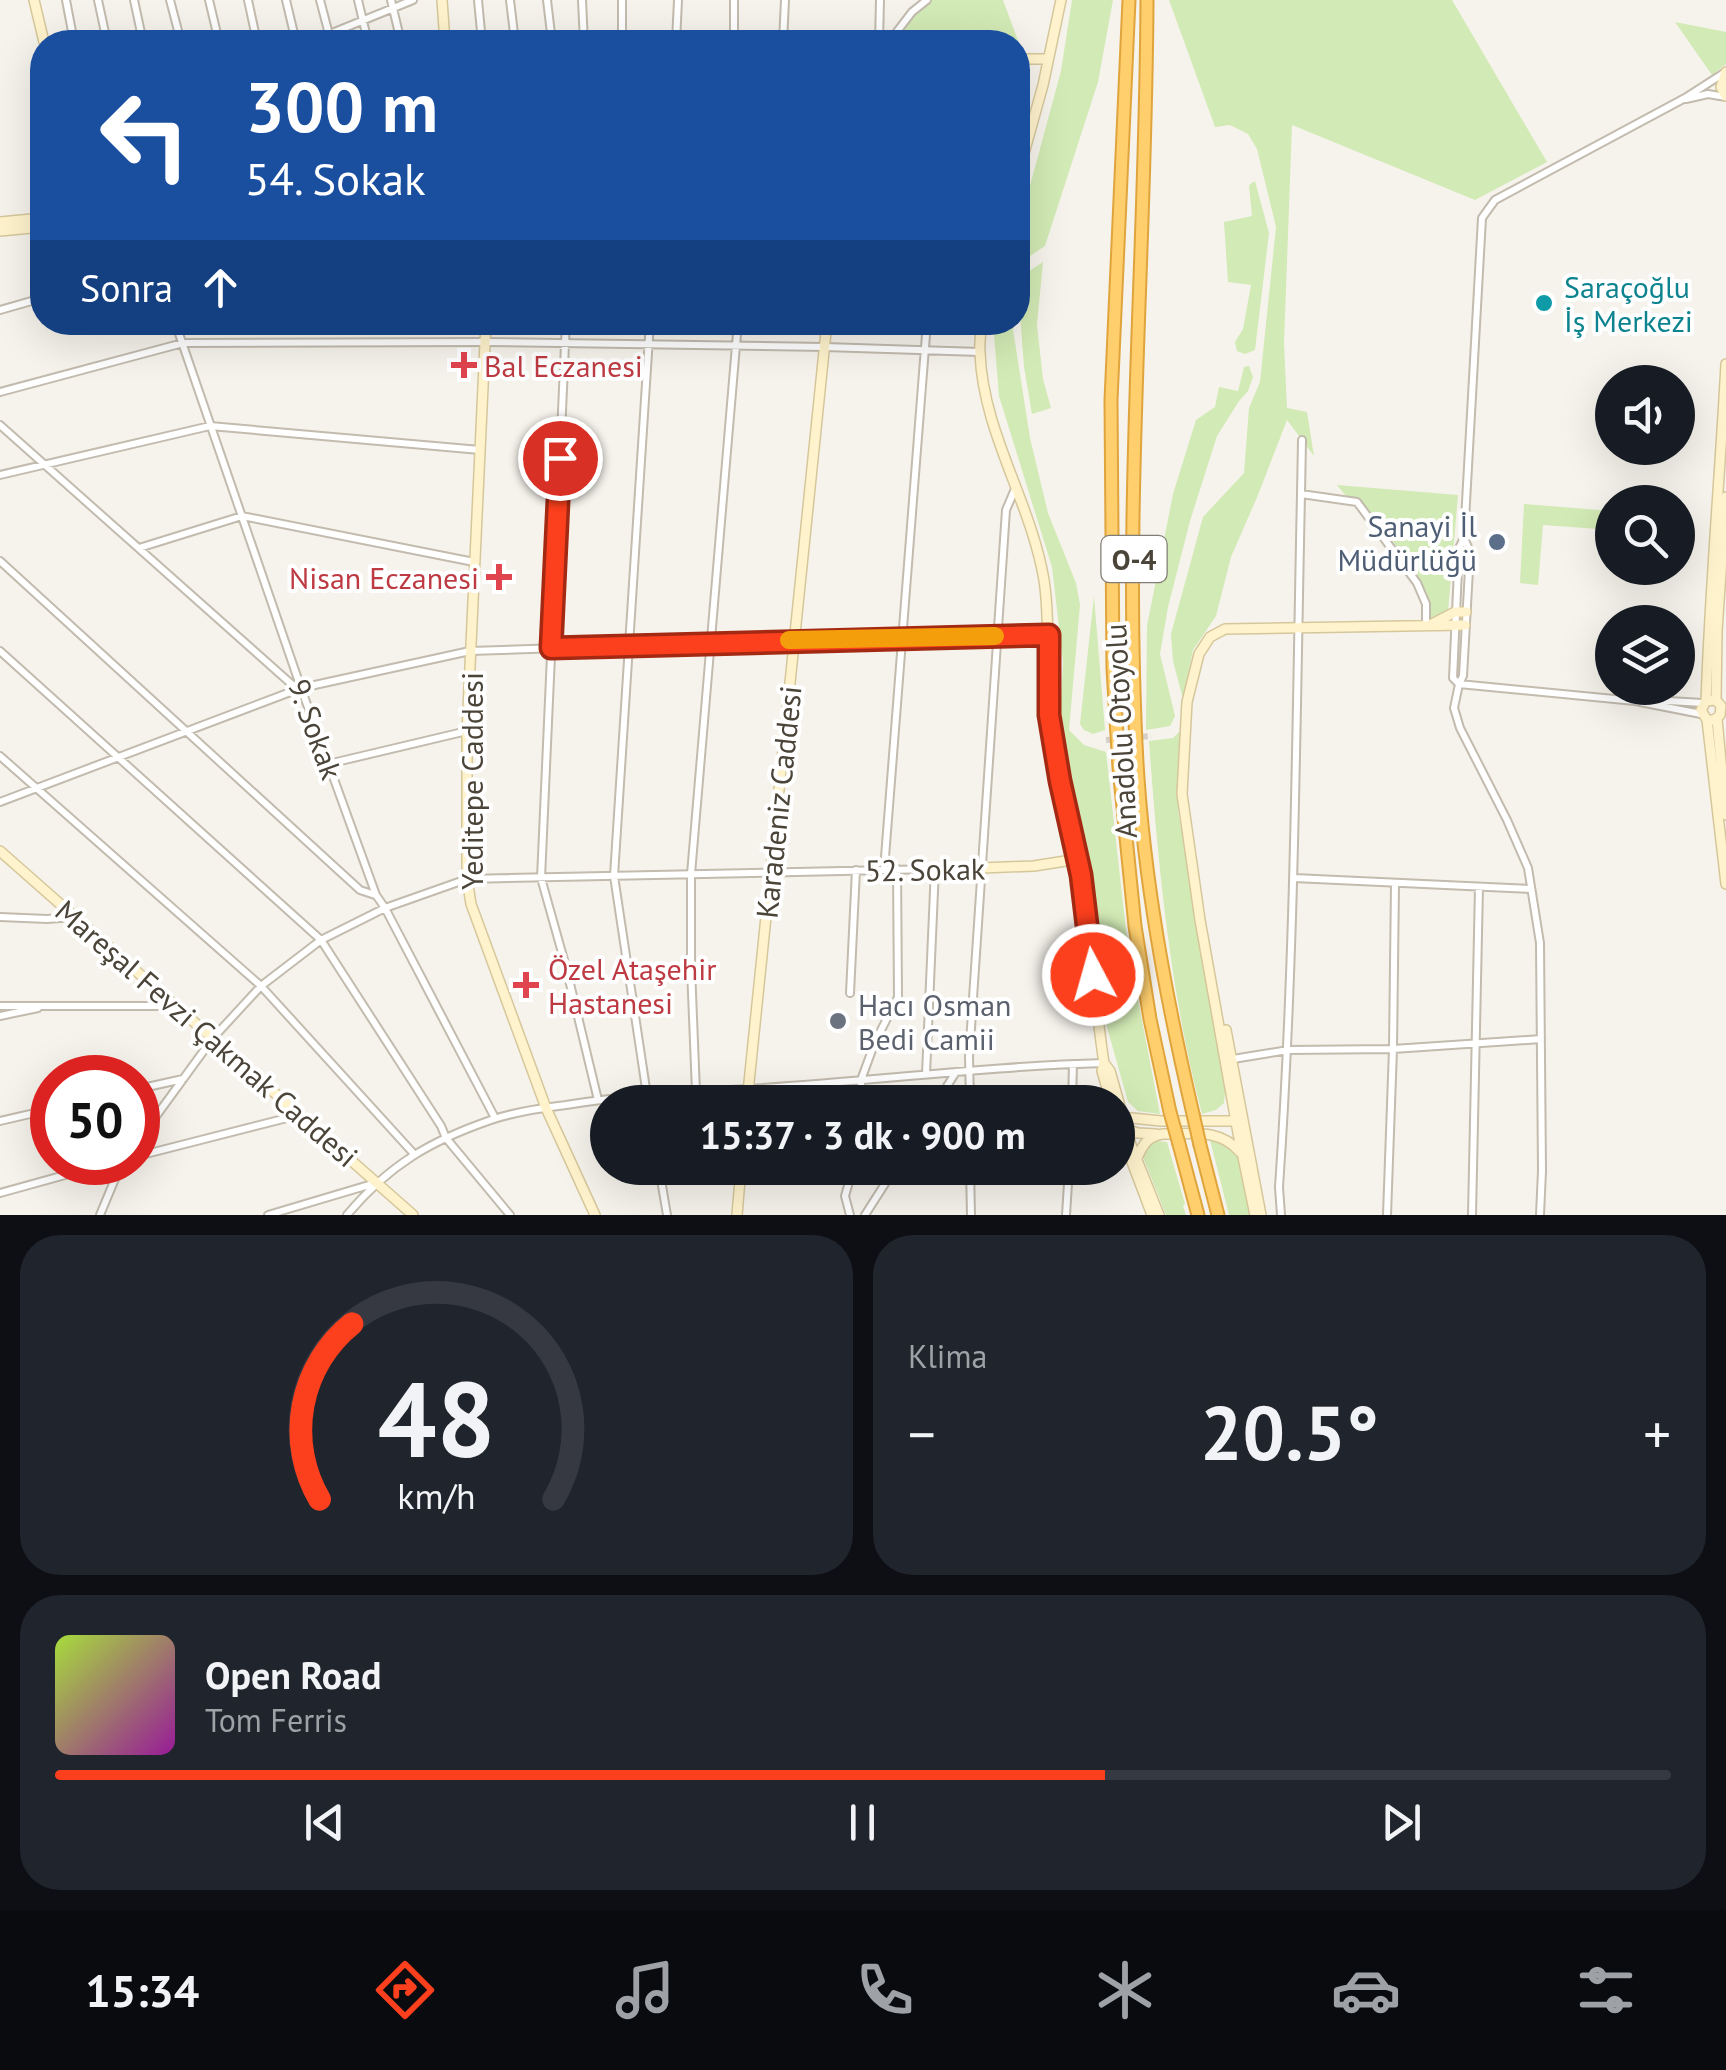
<!DOCTYPE html>
<html lang="tr">
<meta charset="utf-8">
<style>
:root{--surface:#171b24;--page:#20242c;--text:#f1f3f6;--muted:#9ea1a6;--line:#363941;--accent:#fc3f1d}
body{margin:0;font-family:"PT Sans",sans-serif;background:var(--page);color:var(--text);height:100vh;display:flex;flex-direction:column;font-size:38px;white-space:nowrap}
*{box-sizing:border-box;margin:0}
p{font-size:32px;color:var(--muted)}
.icon{flex:none;width:55px;height:55px;fill:none;stroke:currentColor;stroke-width:2;stroke-linecap:round;stroke-linejoin:round}
.map{position:relative;height:1215px;overflow:hidden}
.drawer{display:flex;flex-direction:column;gap:20px;padding:20px;background:#0d0f14;flex:1}
.drawer>*{flex:none}
.hud{position:absolute;left:30px;top:30px;width:1000px;height:305px;border-radius:40px;box-shadow:0 10px 40px #0002;background:#1a4fa0;color:#fff;overflow:hidden}
.fabs{position:absolute;left:1595px;top:365px;display:grid;gap:20px}
.fabs a{display:grid;place-items:center;width:100px;height:100px;border-radius:50%;background:var(--surface);box-shadow:0 10px 40px #0002;font-size:50px}
.speed{position:absolute;left:30px;top:1055px;display:flex;gap:20px;font-size:50px;font-weight:700;text-align:center}
.speed>*{display:grid;place-content:center;width:130px;height:130px;border-radius:50%;background:var(--surface);box-shadow:0 10px 40px #0002;line-height:1}
.speed .limit{border:15px solid #d22;background:#fff;color:#111}
.pin{position:absolute;display:grid;place-items:center;width:85px;height:85px;color:#fff;margin:-42px;border:5px solid #fff;border-radius:50%;box-shadow:0 2px 10px #0007}
.me{position:absolute;width:110px;margin:-55px;rotate:354deg;stroke-linejoin:round;filter:drop-shadow(0 0 8px #0008)}
.turn{display:flex;align-items:center;gap:35px;height:210px;padding:0 50px;font-size:45px}
.turn .icon{width:130px;height:130px;stroke-width:2.5}
.turn b{display:block;font-size:70px;line-height:85px}
.then{display:flex;align-items:center;height:95px;padding:0 50px;background:#0003;gap:20px;font-size:38px}
.big{font-size:75px;font-weight:800;line-height:1.1}
.drawer .tile{flex:1;display:flex;flex-direction:column;justify-content:center;gap:15px;min-width:0;padding:0 35px;border-radius:40px;background:var(--page)}
.drawer .dial{align-items:center;gap:0}
.dial svg{height:260px;overflow:visible;fill:none;stroke:var(--line);stroke-width:7;stroke-linecap:round;text-anchor:middle}
.dial text{fill:var(--text);stroke:none}
.song{display:flex;align-items:center;gap:30px}
.cover{width:120px;height:120px;border-radius:15px;background:linear-gradient(135deg,hsl(80 70% 55%),hsl(300 70% 35%))}
.played{height:10px;border-radius:5px;background:linear-gradient(90deg,var(--accent) 65%,var(--line) 65%)}
.keys{display:flex;justify-content:space-around;direction:ltr}
.heat{display:flex;justify-content:space-between;align-items:center;font-size:55px;direction:ltr}
.drawer .tiles{flex:1;display:grid;gap:20px;grid-template-columns:1fr 1fr}
.tile:last-child{grid-column:span 2}
.trip{position:absolute;left:590px;top:1085px;width:545px;height:100px;border-radius:50px;background:var(--surface);box-shadow:0 10px 40px #0002;font-weight:800;line-height:100px;text-align:center}
.tabs{display:flex;height:160px;justify-content:space-around;align-items:center;background:#090b0e;color:var(--muted)}
.tabs .icon{width:70px;height:70px}
.tabs .selected{color:var(--accent)}
.tabs b{font-size:45px;color:var(--text)}
.map>svg:first-child{display:block}
</style>
<div class="map">
<svg width="1726" height="1215" viewBox="0 0 1726 1215">
<rect width="100%" height="100%" fill="#f6f3ec"/>
<!-- green -->
<path fill="#d2eab5" d="M927,0H1003L1023,54H1018V42H894L899,29Z
M1072,0H1113L1098,82L1045,246L1021,262L1018,269V230L1061,71Z
M1169,0H1452L1547,162L1475,200L1292,125L1284,343L1287,408L1307,412L1314,456L1287,420L1258,495L1231,557L1216,616L1193,650L1183,699L1173,661L1171,634L1203,517L1244,473L1249,408L1260,382L1276,227L1257,149L1248,134L1230,125L1215,127Z
M1675,22L1726,32V64L1712,75Z
M1255,181L1269,233L1255,350L1245,354L1237,351L1235,342L1243,329L1251,285L1228,282L1224,222L1252,216L1249,185Z
M1043,262L1037,325L1043,379L1051,408L1032,414L1024,367L1018,286L1023,275Z
M993,323H1012L1030,438L1048,513L1076,583L1080,605L1069,730L1084,745L1106,752L1128,948L1160,1114L1138,1111L1128,1102L1107,1027L1103,964L1084,846L1059,733L1063,662L1052,567L999,396Z
M1249,366L1253,377L1248,391L1239,401L1217,436L1190,521L1168,607L1160,654L1175,716L1170,726L1146,730L1147,626L1173,494L1196,420L1215,407L1219,387L1238,391L1244,367Z
M1337,485L1458,495L1448,611L1429,622C1428,575 1386,535 1359,499L1346,496Z
M1524,504L1612,511V530L1543,525L1538,585L1520,583Z
M1094,596L1105,730L1093,734L1084,730L1080,724Z
M1183,728L1178,811L1226,1082L1224,1103L1216,1110L1202,1114C1170,992 1158,866 1149,741L1173,738Z
M1210,1140L1221,1143L1238,1154L1251,1215H1229Z
M1157,1141L1167,1142L1185,1204L1183,1206L1186,1215H1166L1143,1157L1147,1148Z"/>
<g fill="none" stroke-linecap="round" stroke-linejoin="round">
<!-- street-tunnel -->
<path stroke="#d4d0c8" stroke-width="6" stroke-dasharray="6 3" stroke-linecap="butt" d="M1106,740L1151,736"/>
<!-- street casing -->
<g stroke="#c2bbae" stroke-width="10">
<path id="street" d="M66,0L74,42
M98,0L107,42
M134,0L143,42
M170,0L181,42
M209,0L219,42
M248,0L257,42
M286,0L296,42
M320,0L331,42
M358,0L368,42
M391,0L401,42
M478,0L482,42
M510,0L515,42
M547,0L552,42
M582,0L584,42
M310,42L413,0
M622,42V0
M676,42L678,0
M734,42V0
M783,42L785,0
M879,42L880,0
M889,42L912,12L927,0
M1686,99L1708,94L1726,97
M0,310L42,298
M175,322L301,688L376,895L385,908L495,1118
M566,322L541,878L566,967L598,1100
M0,392L183,343L485,342L825,347L980,352
M0,425L297,689
M0,475L210,426L480,450
M1301,494L1302,440
M1464,538L1470,552L1463,676L1459,684L1454,708L1460,728L1507,820L1528,868L1540,943L1542,1171L1540,1215
M139,548L242,516L474,562
M0,561L360,890L375,895
M0,651L321,940L441,1126L446,1138L510,1215
M1459,684L1453,678L1459,548L1464,538L1482,218L1495,200L1685,98L1724,73
M1459,684L1635,701L1701,714
M1651,700L1703,703
M0,756L261,986L414,1154
M328,764L467,731
M0,802L301,688L470,651L795,640L1048,635
M884,870L927,322
M1294,878L1531,889
M0,917L47,919L74,917
M850,993L856,870
M0,1006H174
M0,1016L38,1008
M1233,1059L1288,1050L1393,1049L1541,1039
M926,1074L935,868
M138,1089L183,1079
M696,1092L691,968V874L738,322
M648,1102L614,876L650,322
M861,1102V1080L875,1042L898,997L897,869
M937,1102L956,1072
M970,1102L969,1057L1006,510L1015,489
M1072,1102L1073,1064
M0,1121L52,1109
M138,1141L213,1038L261,986L321,940L385,908L467,879L981,868
M138,1156L299,1115
M659,1168L667,1215
M970,1168L971,1215
M0,1193L112,1162
M100,1215L122,1162
M268,1215L372,1184
M347,1215C389,1165 430,1141 491,1120C514,1112 541,1108 566,1105C628,1095 685,1093 747,1089C867,1082 985,1066 1104,1063
M850,1215L845,1196L853,1168
M865,1215L895,1168
M1066,1215L1069,1168
M1281,1215L1279,1187C1295,956 1296,725 1301,494L1357,502L1417,583L1426,604V626
M1387,1215L1393,1049L1395,883
M1472,1215L1479,887"/>
</g>
<!-- secondary casing -->
<g stroke="#d6c79b" stroke-width="12">
<path id="secondary" d="M34,0L44,42
M442,0L445,42
M1018,59H1048
M1726,72L1721,87L1726,96
M1018,175L1043,85L1061,0
M0,222L42,218
M0,231L42,227
M486,322L467,731V879L471,904L546,1108L595,1215
M982,322C981,332 979,343 980,353C983,433 1031,502 1044,580C1051,626 1045,671 1049,717C1054,770 1072,821 1081,874C1092,936 1094,1000 1104,1063L1110,1071L1131,1145L1159,1215
M1432,624L1455,612H1466
M1716,700L1717,631L1726,497
M1706,701C1710,588 1720,476 1726,364
M1717,719L1726,815
M1707,720H1714L1720,715L1721,706L1716,700L1706,701L1701,710L1707,720L1726,884
M0,851L413,1215
M981,868L1034,866L1078,859
M1226,1030L1261,1215
M1104,1063L1102,1071L1111,1102
M747,1102L827,322
M1122,1117L1161,1121H1241
M1118,1125L1152,1215
M1122,1128L1138,1133L1156,1134
M1137,1158C1143,1144 1148,1136 1163,1134C1192,1134 1220,1128 1240,1152
M737,1215L741,1168
M1255,1215L1238,1133L1200,920L1182,794L1187,702L1199,654L1210,637L1225,629L1465,625"/>
</g>
<!-- highway casing -->
<g stroke="#e0a43c" stroke-width="15">
<path id="highway" d="M1129,0L1111,400L1113,669L1119,768L1135,926L1150,1019L1170,1112
M1147,0C1146,254 1123,509 1137,763C1144,881 1166,998 1193,1114
M1179,1144L1198,1215
M1200,1145L1218,1215"/>
</g>
<!-- street -->
<use href="#street" stroke="#fff" stroke-width="6"/>
<!-- secondary -->
<use href="#secondary" stroke="#fff3cd" stroke-width="9"/>
<!-- highway -->
<use href="#highway" stroke="#ffcf6e" stroke-width="11"/>
<!-- highway-bridge casing -->
<g stroke="#e0a43c" stroke-width="15" stroke-linecap="butt">
<path id="highway-bridge" d="M1170,1112L1179,1144
M1193,1114L1200,1145"/>
</g>
<!-- highway-bridge -->
<use href="#highway-bridge" stroke="#ffcf6e" stroke-width="11"/>
</g>
<g fill="none" stroke-linecap="round" stroke-linejoin="round">
<!-- route casing -->
<g stroke="#a42913" stroke-width="25">
<path id="route" d="M560,458L551,648L1049,635V715L1060,781L1081,875L1093,975"/>
</g>
<!-- route -->
<use href="#route" stroke="#fc3f1d" stroke-width="18"/>
<!-- slow -->
<path stroke="#f59e0b" stroke-width="18" d="M789,640L995,636"/>
</g>
<!-- markers -->
<circle fill="#0f9aa8" stroke="#fff" stroke-width="4" cx="1544" cy="303" r="10"/>
<g fill="#e0444e" stroke="#fff" stroke-width="4">
<path d="M459 350h10v10h10v10h-10v10h-10v-10h-10v-10h10z"/>
<path d="M494 562h10v10h10v10h-10v10h-10v-10h-10v-10h10z"/>
<path d="M521 970h10v10h10v10h-10v10h-10v-10h-10v-10h10z"/>
</g>
<circle fill="#5c6f8a" stroke="#fff" stroke-width="4" cx="1497" cy="542" r="10"/>
<circle fill="#6b7280" stroke="#fff" stroke-width="4" cx="838" cy="1021" r="10"/>
<g text-anchor="middle" dominant-baseline="central" stroke-width="8" stroke-linejoin="round" paint-order="stroke">
<!-- shield labels -->
<rect fill="#fff" stroke="#817c74" stroke-width="2.5" x="1101.5" y="536" width="65" height="46" rx="8"/>
<g font-size="28" font-weight="bold" fill="#4b4439">
<text x="1134" y="559">O-4</text>
</g>
<!-- culture labels -->
<g font-size="30" fill="#0d838f" stroke="#fff" text-anchor="start">
<text x="1564" y="286">Saraçoğlu<tspan x="1564" dy="34">İş Merkezi</tspan></text>
</g>
<!-- health labels -->
<g font-size="30" fill="#be3a42" stroke="#fff" text-anchor="start">
<text x="484" y="365">Bal Eczanesi</text>
<text x="479" y="577" text-anchor="end">Nisan Eczanesi</text>
<text x="548" y="968">Özel Ataşehir<tspan x="548" dy="34">Hastanesi</tspan></text>
</g>
<!-- service labels -->
<g font-size="30" fill="#4e5e75" stroke="#fff" text-anchor="end">
<text x="1477" y="525">Sanayi İl<tspan x="1477" dy="34">Müdürlüğü</tspan></text>
</g>
<!-- street labels -->
<g font-size="30" fill="#4b4439" stroke="#fff">
<text transform="translate(316 729) rotate(70)">9. Sokak</text>
<text transform="translate(1120 731) rotate(-93)">Anadolu Otoyolu</text>
<text transform="translate(471 781) rotate(-90)">Yeditepe Caddesi</text>
<text transform="translate(778 802) rotate(-84)">Karadeniz Caddesi</text>
<text transform="translate(925 869) rotate(-1)">52. Sokak</text>
<text transform="translate(207 1033) rotate(41)">Mareşal Fevzi Çakmak Caddesi</text>
</g>
<!-- worship labels -->
<g font-size="30" fill="#5b616d" stroke="#fff" text-anchor="start">
<text x="858" y="1004">Hacı Osman<tspan x="858" dy="34">Bedi Camii</tspan></text>
</g>
</g>
</svg>
<div class="fabs">
<a><svg class="icon" aria-label="sound" viewBox="0 0 24 24"><path d="M4 9h4l5-4v14l-5-4H4zM17 9q2 3 0 6"/></svg></a>
<a><svg class="icon" aria-label="search" viewBox="0 0 24 24"><circle cx="10" cy="10" r="6"/><path d="M15 15l6 6"/></svg></a>
<a><svg class="icon" aria-label="layers" viewBox="0 0 24 24"><path d="M12 4l9 5-9 5-9-5zM3 14l9 5 9-5"/></svg></a>
</div>
<div class="speed"><div class="limit">50</div></div>
<div class="pin" style="left:560px;top:458px;background:#d93025"><svg class="icon" aria-label="arrive" viewBox="0 0 24 24"><path d="M6 21V4h12l-3 4 3 4H6"/></svg></div>
<svg class="me" style="left:1093px;top:975px" viewBox="-20 -20 40 40"><circle r="17" fill="#fc3f1d" stroke="#fff" stroke-width="3"/><path d="M0-11L8 9 0 5-8 9z" fill="#fff"/></svg>
<div class="trip">15:37 · 3 dk · 900 m</div>
<div class="hud">
<div class="turn"><svg class="icon" aria-label="left" viewBox="0 0 24 24"><path d="M17 20v-9H6M10 6l-5 5 5 5"/></svg><div><b>300 m</b>54. Sokak</div></div>
<div class="then">Sonra<svg class="icon" aria-label="ahead" viewBox="0 0 24 24"><path d="M12 20V5M6 11l6-6 6 6"/></svg></div>
</div>
</div>
<section class="drawer">
<div class="tiles">
<div class="tile dial"><svg viewBox="0 0 100 80">
<path d="M14 69A42 42 0 1 1 86 69"/>
<path d="M14 69A42 42 0 0 1 24 15" stroke="#fc3f1d"/>
<text x="50" y="56" font-size="32" font-weight="700">48</text>
<text x="50" y="72" font-size="11">km/h</text>
</svg></div>
<div class="tile"><p>Klima</p>
<div class="heat"><a>−</a><b class="big">20.5°</b><a>+</a></div>
</div>
<div class="tile">
<div class="song"><i class="cover"></i><div><b>Open Road</b><p>Tom Ferris</p></div></div>
<div class="played"></div>
<div class="keys"><svg class="icon" aria-label="previous" viewBox="0 0 24 24"><path d="M18 5L8 12l10 7zM5 5v14"/></svg><svg class="icon" aria-label="pause" viewBox="0 0 24 24"><path d="M8 5v14M16 5v14"/></svg><svg class="icon" aria-label="next" viewBox="0 0 24 24"><path d="M6 5l10 7-10 7zM19 5v14"/></svg></div>
</div>
</div>
</section>
<nav class="tabs">
<b>15:34</b>
<svg class="icon selected" aria-label="directions" viewBox="0 0 24 24"><path d="M12 3l9 9-9 9-9-9zM9 14v-3h6M13 9l2 2-2 2"/></svg>
<svg class="icon" aria-label="music" viewBox="0 0 24 24"><path d="M9 18V5l10-2v13"/><circle cx="6" cy="18" r="3"/><circle cx="16" cy="16" r="3"/></svg>
<svg class="icon" aria-label="phone" viewBox="0 0 24 24"><path d="M5 4h4l2 5-3 2q2 4 5 5l2-3 5 2v4C11 20 4 13 5 4z"/></svg>
<svg class="icon" aria-label="climate" viewBox="0 0 24 24"><path d="M12 3v18M4 7l16 10M4 17L20 7"/></svg>
<svg class="icon" aria-label="car" viewBox="0 0 24 24"><path d="M5 17H2v-5l4-1 3-4h7l3 4 3 1v5h-3M9 17h6M6 11h13"/><circle cx="7" cy="17" r="2"/><circle cx="17" cy="17" r="2"/></svg>
<svg class="icon" aria-label="filters" viewBox="0 0 24 24"><path d="M4 7h16M4 17h16"/><circle cx="9" cy="7" r="2"/><circle cx="15" cy="17" r="2"/></svg>
</nav>
